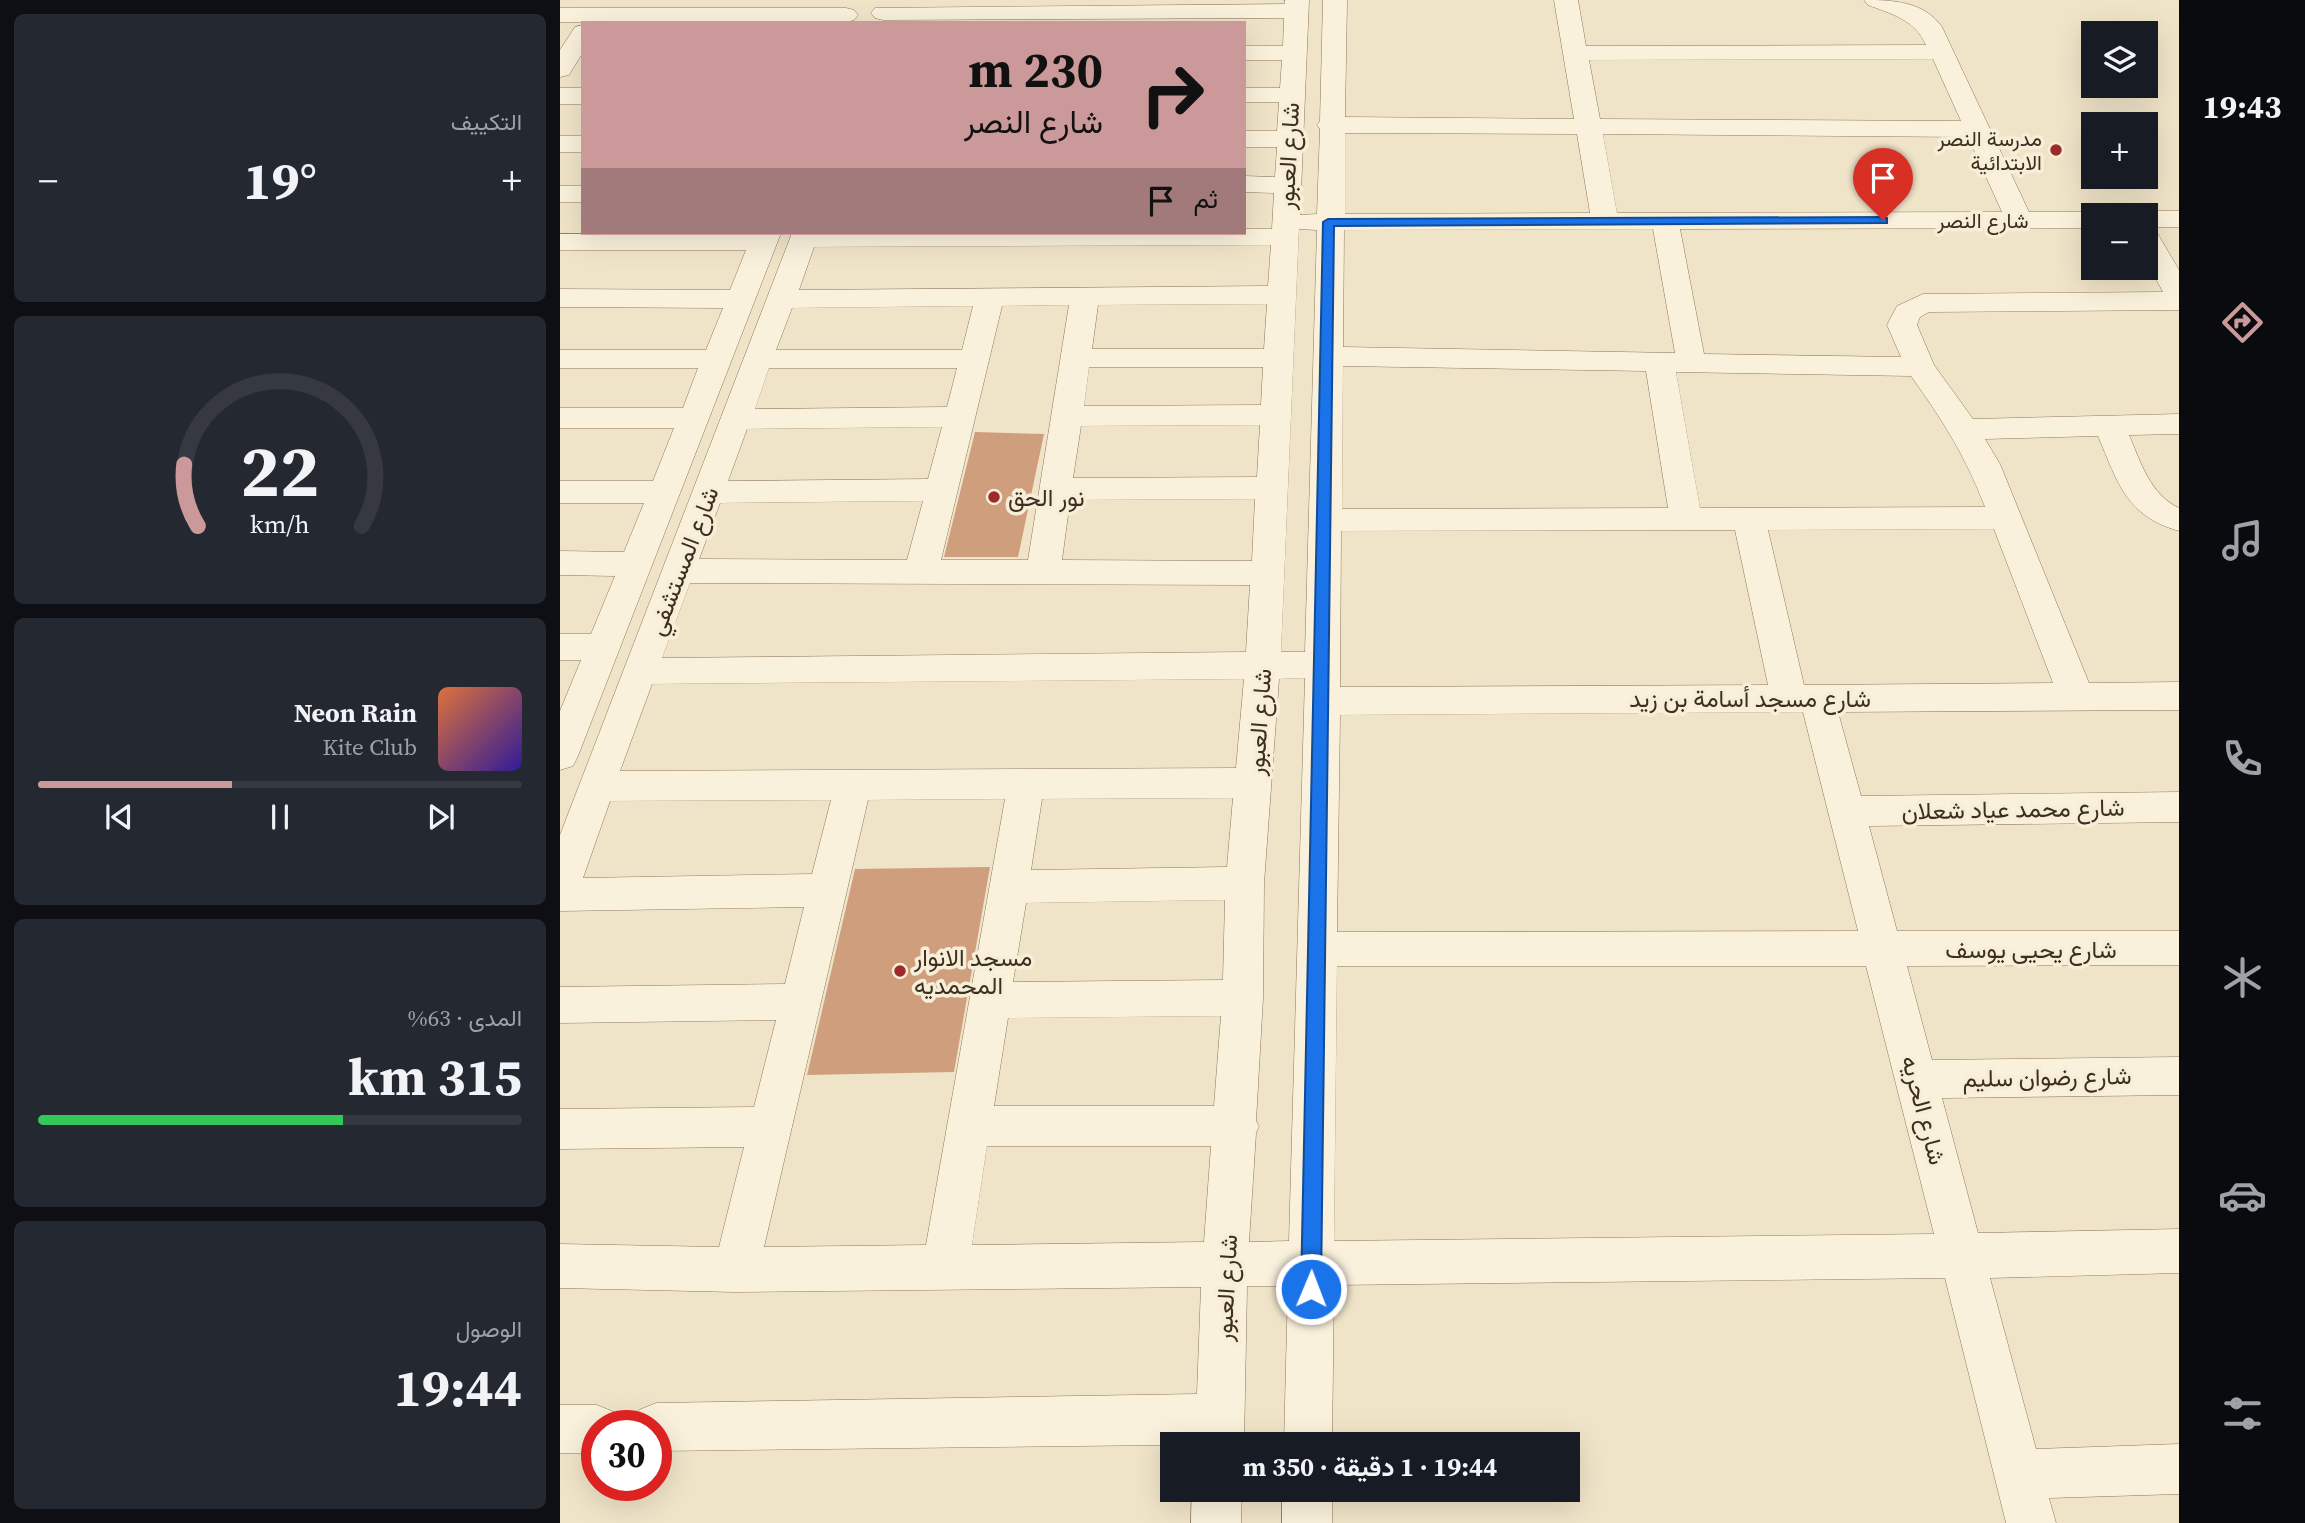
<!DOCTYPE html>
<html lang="ar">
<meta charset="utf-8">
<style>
:root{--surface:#171b24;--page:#242831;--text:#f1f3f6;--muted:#9ea1a6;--line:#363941;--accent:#cc999b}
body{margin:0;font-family:"Source Serif 4",Vazirmatn,serif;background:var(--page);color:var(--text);direction:rtl;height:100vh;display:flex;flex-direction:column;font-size:26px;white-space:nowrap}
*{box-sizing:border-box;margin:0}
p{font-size:23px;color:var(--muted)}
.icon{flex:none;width:38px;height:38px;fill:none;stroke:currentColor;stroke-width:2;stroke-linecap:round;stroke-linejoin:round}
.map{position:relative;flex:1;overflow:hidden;direction:ltr}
.sheet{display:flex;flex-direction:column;gap:14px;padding:14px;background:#0d0f14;width:560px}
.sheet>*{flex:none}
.top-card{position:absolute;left:21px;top:21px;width:665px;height:214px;border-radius:0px;box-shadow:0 7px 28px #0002;direction:rtl;background:#cc999b;color:#111;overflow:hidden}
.buttons{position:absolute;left:1521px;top:21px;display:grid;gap:14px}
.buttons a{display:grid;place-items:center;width:77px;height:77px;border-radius:0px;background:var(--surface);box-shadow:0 7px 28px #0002;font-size:35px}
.speed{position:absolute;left:21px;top:1410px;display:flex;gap:14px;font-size:35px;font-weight:700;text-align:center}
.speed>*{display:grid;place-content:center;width:91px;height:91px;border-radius:50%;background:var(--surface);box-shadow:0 7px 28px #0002;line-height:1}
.speed .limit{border:10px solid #d22;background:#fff;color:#111}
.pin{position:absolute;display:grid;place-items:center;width:60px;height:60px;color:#fff;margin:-72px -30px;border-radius:50% 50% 50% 0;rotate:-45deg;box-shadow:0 0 7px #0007}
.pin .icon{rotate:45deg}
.me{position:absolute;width:77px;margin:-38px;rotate:1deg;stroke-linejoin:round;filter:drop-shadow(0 0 5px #0008)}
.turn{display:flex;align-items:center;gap:24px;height:147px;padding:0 28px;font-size:32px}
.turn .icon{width:91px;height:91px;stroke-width:2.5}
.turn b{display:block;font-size:49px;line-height:60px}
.then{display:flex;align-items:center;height:66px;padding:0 28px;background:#0003;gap:14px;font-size:26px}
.big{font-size:52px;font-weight:700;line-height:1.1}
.sheet .card{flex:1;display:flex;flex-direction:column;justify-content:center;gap:10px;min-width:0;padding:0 24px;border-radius:10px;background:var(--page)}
.sheet .dial{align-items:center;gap:0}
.dial svg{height:182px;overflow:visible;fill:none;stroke:var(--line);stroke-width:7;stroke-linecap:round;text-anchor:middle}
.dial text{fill:var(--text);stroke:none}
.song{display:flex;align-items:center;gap:21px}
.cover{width:84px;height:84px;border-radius:10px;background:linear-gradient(135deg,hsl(20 70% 55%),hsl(250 70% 35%))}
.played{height:7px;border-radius:4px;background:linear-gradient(90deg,var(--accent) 40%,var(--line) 40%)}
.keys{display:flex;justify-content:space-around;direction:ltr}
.heat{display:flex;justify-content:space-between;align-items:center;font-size:38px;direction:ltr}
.charge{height:10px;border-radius:5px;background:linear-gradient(90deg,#34c759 63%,var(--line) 0)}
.trip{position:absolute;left:600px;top:1432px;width:420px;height:70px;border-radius:0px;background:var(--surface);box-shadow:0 7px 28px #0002;font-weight:700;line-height:70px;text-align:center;direction:rtl}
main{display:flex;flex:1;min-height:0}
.tab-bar{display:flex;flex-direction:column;width:126px;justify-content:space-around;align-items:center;background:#090b0e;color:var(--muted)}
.tab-bar .icon{width:49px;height:49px}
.tab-bar .selected{color:var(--accent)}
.tab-bar b{font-size:32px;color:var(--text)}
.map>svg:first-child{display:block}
</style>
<main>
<nav class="tab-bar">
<b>19:43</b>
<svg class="icon selected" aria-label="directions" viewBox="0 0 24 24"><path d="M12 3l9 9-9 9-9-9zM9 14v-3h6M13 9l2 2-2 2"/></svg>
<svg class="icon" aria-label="music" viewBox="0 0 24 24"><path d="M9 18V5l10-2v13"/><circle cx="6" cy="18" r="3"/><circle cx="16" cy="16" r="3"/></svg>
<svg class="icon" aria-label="phone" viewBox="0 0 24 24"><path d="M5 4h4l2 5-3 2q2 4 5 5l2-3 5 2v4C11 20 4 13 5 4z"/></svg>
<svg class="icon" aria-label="climate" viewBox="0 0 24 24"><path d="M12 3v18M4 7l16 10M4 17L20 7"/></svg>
<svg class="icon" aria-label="car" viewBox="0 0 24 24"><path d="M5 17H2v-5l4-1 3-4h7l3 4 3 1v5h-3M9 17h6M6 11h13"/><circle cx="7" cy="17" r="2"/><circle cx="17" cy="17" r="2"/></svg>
<svg class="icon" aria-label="filters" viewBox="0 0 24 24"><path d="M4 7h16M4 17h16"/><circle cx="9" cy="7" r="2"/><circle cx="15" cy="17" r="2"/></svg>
</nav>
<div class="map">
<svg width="1619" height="1523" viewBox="0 0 1619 1523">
<rect width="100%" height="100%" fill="#f0e4c8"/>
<!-- building -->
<path fill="#cf9f7d" d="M415,432L484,434L458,557H384Z
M430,867L394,1072L247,1075L295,869Z"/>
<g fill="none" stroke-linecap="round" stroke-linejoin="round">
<!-- street casing -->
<g stroke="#8d765c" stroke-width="1">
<path id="street" d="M725,0H749L740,215L757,214L760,129L757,125L760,121L763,0H787L785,117L1014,119L994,0H1018L1026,46L1366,45C1355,20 1332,14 1308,5L1304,0C1332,0 1364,1 1382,27L1469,212H1533L1543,215H1533V228L1120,229L1144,354L1341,357L1327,325L1337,306L1363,294L1603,292L1586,261V229L1596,231L1619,270V310L1369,312L1360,317L1357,325L1374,365L1413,419L1619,414V434L1569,435C1581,463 1590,494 1619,508V531C1566,516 1558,483 1538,436L1425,439L1440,464L1529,683L1619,682V710L1278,712L1301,796L1619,792V822L1309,826L1337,931H1619V965L1347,966L1372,1060L1619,1057V1095L1382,1098L1418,1233L1619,1229V1273L1430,1278L1476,1449L1619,1444V1494L1489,1498L1496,1523H1446L1385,1278L774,1285L772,1444H724L728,1286H687L684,1444L96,1451V1426H72L79,1410L96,1403L637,1394L641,1287L176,1292L0,1288V1244L159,1247L184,1147L0,1149V1109L194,1107L216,1020L0,1023V987L225,984L244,907L0,911V835L232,233H684V229H712L714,193L684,192V176L715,177L717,147H684V131H717L719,102H684V88H720L722,60H684V46H723L724,18L323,20L315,18L311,13L315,8L725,4ZM1373,59L1401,121L1040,119L1029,60ZM785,133L1017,134L1030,213L785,214ZM1043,134L1408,137L1442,212L1057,213ZM739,229L757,230L745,652H721ZM1093,229L1115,353L783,347L784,230ZM711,245L708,286L239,290L254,247ZM707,304L704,349H532L538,305ZM509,305L468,560H381L442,306ZM413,306L402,350H216L232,308ZM783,366L1086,371L1108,508L782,509ZM529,367H703L701,405L524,406ZM209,368H397L387,407L195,409ZM1116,372L1351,376C1383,421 1405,455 1425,507L1140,508ZM700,425L697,477L513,478L521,426ZM382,427L368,479L168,481L187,429ZM695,499L692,561L502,560L510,500ZM363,501L347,560L139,559L160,503ZM1434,529L1493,683L1244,685L1208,530ZM1126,530H1175L1208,685L780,687L781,531ZM130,583L690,585L686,652L102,658ZM745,678L729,1241L689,1242L696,1133L699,1126L696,1121L703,998L704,883L719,679ZM684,679L676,768L60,771L92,684ZM1243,712L1298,931L777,932L780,715ZM673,798L667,867L471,870L482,799ZM445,799L366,1245L204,1247L308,800ZM271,800L252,874L23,878L50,801ZM665,900L663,980L453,982L466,903ZM777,966H1306L1374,1234L774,1241ZM661,1016L654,1106H434L448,1018ZM427,1146H651L644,1242L412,1245Z
M0,8H286L294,10L298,15L294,20L286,22H0Z
M23,25V52L9,75L0,77V50L15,27Z
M0,88H23V104H0Z
M0,136H23V152H0Z
M0,186H23V202H0Z
M1586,211H1619V227H1586V215H1575Z
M221,233L18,756L13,766L0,770V711L21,660H0V634H31L55,576L0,575V551L64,552L84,503H0V481H93L114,428H0V408H123L138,368H0V350H146L163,308L0,307V289L170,290L186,250H0V234Z
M0,1405H37L54,1412L60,1426H37V1453H0Z
M632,1489H682L681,1523H631Z
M722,1489H772V1523H722Z"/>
</g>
<!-- street -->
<use href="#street" fill="#faf1dc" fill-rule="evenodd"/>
</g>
<!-- route -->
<path fill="#1a73e8" stroke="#114b97" stroke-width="2" d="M1323,217L1327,218V223L774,226L761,1289L758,1296L751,1299L744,1296L741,1289L763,222L768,219Z"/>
<!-- markers -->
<g fill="#9e2a2b" stroke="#f7eed8" stroke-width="2.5">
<circle cx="1496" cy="150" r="7"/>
<circle cx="434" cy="497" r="7"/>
<circle cx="340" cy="971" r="7"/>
</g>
<g text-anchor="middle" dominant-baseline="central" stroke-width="7" stroke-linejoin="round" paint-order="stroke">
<!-- far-poi labels -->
<g font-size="21" fill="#3d2e20" stroke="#f7eed8" text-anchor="end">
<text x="1482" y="138">مدرسة النصر<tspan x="1482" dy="24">الابتدائية</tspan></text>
</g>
<!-- far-street labels -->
<g font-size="21" fill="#3d2e20" stroke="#f7eed8">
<text x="1423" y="220">شارع النصر</text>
</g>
<!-- street labels -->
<g font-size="24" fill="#3d2e20" stroke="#f7eed8">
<text transform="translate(728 156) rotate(-87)">شارع العبور</text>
<text transform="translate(123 561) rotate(-69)">شارع المستشفي</text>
<text x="1190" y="698">شارع مسجد أسامة بن زيد</text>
<text transform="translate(699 722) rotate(-86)">شارع العبور</text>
<text transform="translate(1453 809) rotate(-1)">شارع محمد عياد شعلان</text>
<text x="1471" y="949">شارع يحيى يوسف</text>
<text transform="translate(1487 1077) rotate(-1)">شارع رضوان سليم</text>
<text transform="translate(1364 1110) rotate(75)">شارع الحريه</text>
<text transform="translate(666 1288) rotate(-87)">شارع العبور</text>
</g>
<!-- poi labels -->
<g font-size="24" fill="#3d2e20" stroke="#f7eed8" text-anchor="start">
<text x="448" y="497">نور الحق</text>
<text x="354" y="957">مسجد الانوار<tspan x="354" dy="28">المحمديه</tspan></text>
</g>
</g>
</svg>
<div class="buttons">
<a><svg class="icon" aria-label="layers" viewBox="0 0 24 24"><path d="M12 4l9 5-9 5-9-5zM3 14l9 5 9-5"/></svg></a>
<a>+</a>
<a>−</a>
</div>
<div class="speed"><div class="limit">30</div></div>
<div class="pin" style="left:1323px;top:220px;background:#d93025"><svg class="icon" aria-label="arrive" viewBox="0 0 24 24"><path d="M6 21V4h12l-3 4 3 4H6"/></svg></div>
<svg class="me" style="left:751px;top:1289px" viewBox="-20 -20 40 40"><circle r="17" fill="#1a73e8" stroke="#fff" stroke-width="3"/><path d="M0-11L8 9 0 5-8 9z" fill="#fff"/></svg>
<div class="trip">19:44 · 1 دقيقة · 350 m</div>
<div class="top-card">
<div class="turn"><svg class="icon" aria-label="right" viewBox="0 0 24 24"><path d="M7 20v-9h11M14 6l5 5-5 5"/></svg><div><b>230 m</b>شارع النصر</div></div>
<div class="then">ثم<svg class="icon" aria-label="arrive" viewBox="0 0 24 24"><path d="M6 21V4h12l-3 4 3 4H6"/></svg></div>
</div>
</div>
<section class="sheet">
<div class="card"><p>التكييف</p>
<div class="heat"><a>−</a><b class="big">19°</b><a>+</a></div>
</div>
<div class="card dial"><svg viewBox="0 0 100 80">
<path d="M14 69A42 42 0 1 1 86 69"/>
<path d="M14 69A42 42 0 0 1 8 42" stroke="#cc999b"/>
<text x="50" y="56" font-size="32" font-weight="700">22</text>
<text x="50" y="72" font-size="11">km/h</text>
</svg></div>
<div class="card">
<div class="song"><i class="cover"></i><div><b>Neon Rain</b><p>Kite Club</p></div></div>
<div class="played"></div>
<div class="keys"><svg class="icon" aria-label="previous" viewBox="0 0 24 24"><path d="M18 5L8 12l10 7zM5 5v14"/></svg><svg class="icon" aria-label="pause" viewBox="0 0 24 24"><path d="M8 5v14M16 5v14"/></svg><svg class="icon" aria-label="next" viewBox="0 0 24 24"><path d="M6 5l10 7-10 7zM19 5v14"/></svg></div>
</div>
<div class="card"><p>المدى · 63%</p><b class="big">315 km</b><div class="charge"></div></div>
<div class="card"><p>الوصول</p><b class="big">19:44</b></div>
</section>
</main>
